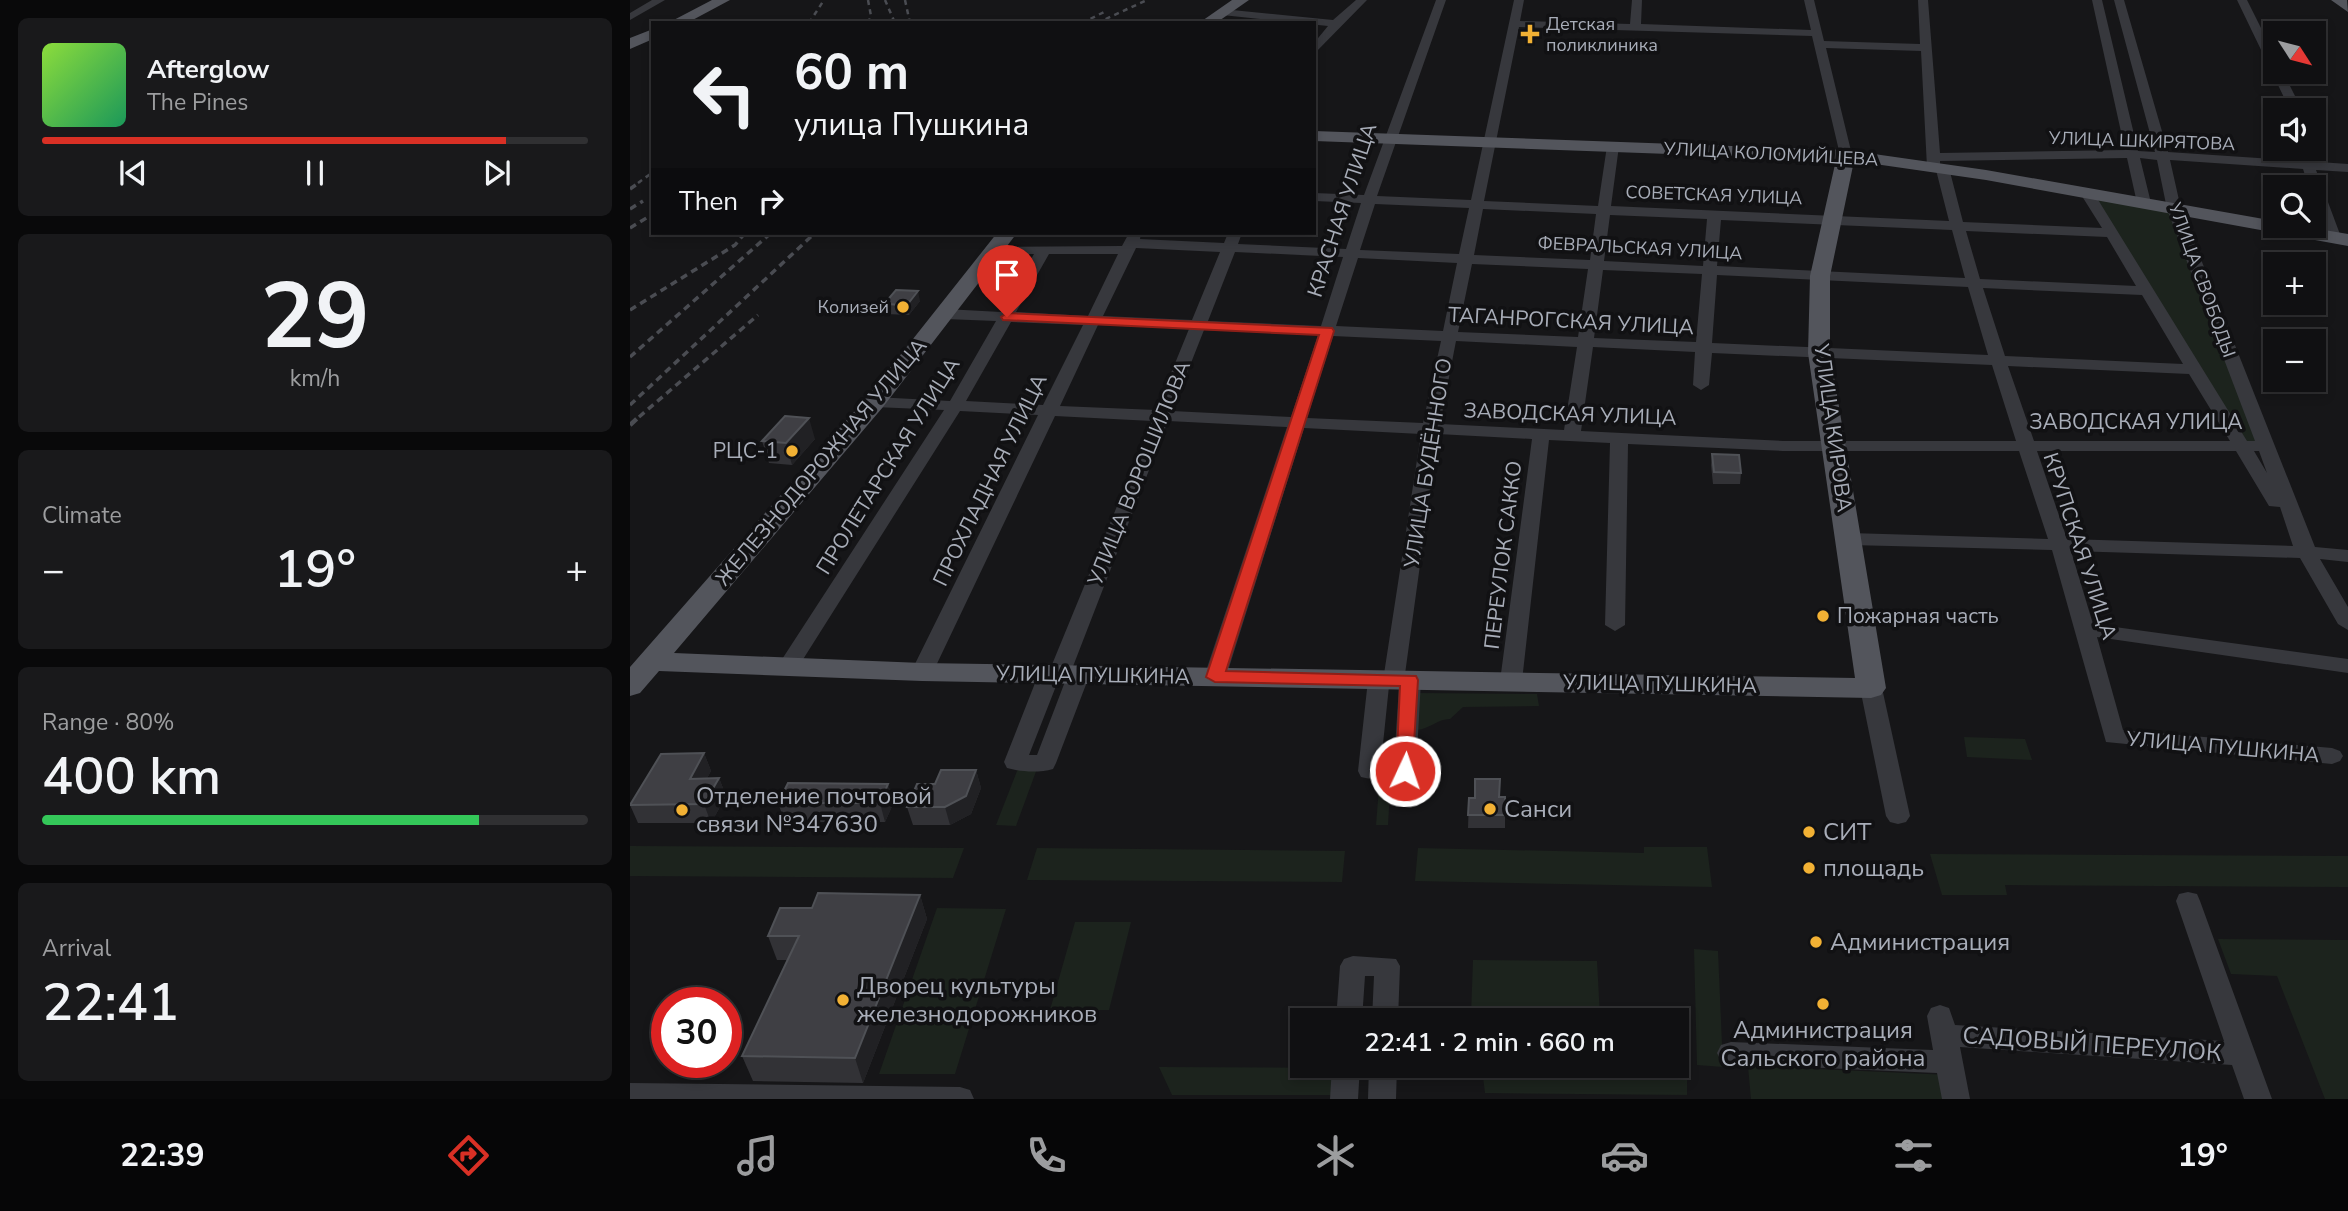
<!DOCTYPE html>
<meta charset="utf-8">
<style>
:root{--surface:#101012;--page:#19191b;--text:#f1f3f6;--muted:#9c9d9f;--line:#303032;--accent:#d93025}
body{margin:0;font-family:"Nunito Sans",sans-serif;background:var(--page);color:var(--text);height:100vh;display:flex;flex-direction:column;font-size:26px;white-space:nowrap}
*{box-sizing:border-box;margin:0}
p{font-size:23px;color:var(--muted)}
.icon{flex:none;width:38px;height:38px;fill:none;stroke:currentColor;stroke-width:2;stroke-linecap:round;stroke-linejoin:round}
.map{position:relative;flex:1;overflow:hidden}
.details{display:flex;flex-direction:column;gap:18px;padding:18px;background:#09090a;width:630px}
.details>*{flex:none}
.banner{position:absolute;left:21px;top:21px;width:665px;height:214px;border-radius:0px;box-shadow:0 4px 10px #0003,0 0 0 2px var(--line);background:#101012;color:var(--text);overflow:hidden}
.needle{width:46px;rotate:126deg}
.controls{position:absolute;left:1633px;top:21px;display:grid;gap:14px}
.controls a{display:grid;place-items:center;width:63px;height:63px;border-radius:0px;background:var(--surface);box-shadow:0 4px 10px #0003,0 0 0 2px var(--line);font-size:35px}
.speed{position:absolute;left:21px;top:987px;display:flex;gap:14px;font-size:35px;font-weight:700;text-align:center}
.speed>*{display:grid;place-content:center;width:91px;height:91px;border-radius:50%;background:var(--surface);box-shadow:0 4px 10px #0003,0 0 0 2px var(--line);line-height:1}
.speed .limit{border:10px solid #d22;background:#fff;color:#111}
.pin{position:absolute;display:grid;place-items:center;width:60px;height:60px;color:#fff;margin:-72px -30px;border-radius:50% 50% 50% 0;rotate:-45deg;box-shadow:0 0 7px #0007}
.pin .icon{rotate:45deg}
.me{position:absolute;width:77px;margin:-38px;rotate:3deg;stroke-linejoin:round;filter:drop-shadow(0 0 5px #0008)}
.turn{display:flex;align-items:center;gap:24px;height:147px;padding:0 28px;font-size:32px}
.turn .icon{width:91px;height:91px;stroke-width:2.5}
.turn b{display:block;font-size:49px;line-height:60px}
.then{display:flex;align-items:center;height:66px;padding:0 28px;background:#0003;gap:14px;font-size:26px}
.big{font-size:52px;font-weight:600;line-height:1.1}
.details .card{flex:1;display:flex;flex-direction:column;justify-content:center;gap:10px;min-width:0;padding:0 24px;border-radius:10px;background:var(--page)}
.details .dial{align-items:center;gap:0}
.dial b{font-size:91px;line-height:1}
.song{display:flex;align-items:center;gap:21px}
.cover{width:84px;height:84px;border-radius:10px;background:linear-gradient(135deg,hsl(90 70% 55%),hsl(150 70% 35%))}
.played{height:7px;border-radius:4px;background:linear-gradient(90deg,var(--accent) 85%,var(--line) 85%)}
.keys{display:flex;justify-content:space-around;direction:ltr}
.heat{display:flex;justify-content:space-between;align-items:center;font-size:38px;direction:ltr}
.charge{height:10px;border-radius:5px;background:linear-gradient(90deg,#34c759 80%,var(--line) 0)}
.trip{position:absolute;left:660px;top:1008px;width:399px;height:70px;border-radius:0px;background:var(--surface);box-shadow:0 4px 10px #0003,0 0 0 2px var(--line);font-weight:600;line-height:70px;text-align:center}
.dock{display:flex;height:112px;justify-content:space-around;align-items:center;background:#060607;color:var(--muted)}
.dock .icon{width:49px;height:49px}
.dock .active{color:var(--accent)}
.dock b{font-size:32px;color:var(--text)}
main{display:flex;flex:1;min-height:0}
.map>svg:first-child{display:block}
</style>
<main>
<section class="details">
<div class="card">
<div class="song"><i class="cover"></i><div><b>Afterglow</b><p>The Pines</p></div></div>
<div class="played"></div>
<div class="keys"><svg class="icon" aria-label="previous" viewBox="0 0 24 24"><path d="M18 5L8 12l10 7zM5 5v14"/></svg><svg class="icon" aria-label="pause" viewBox="0 0 24 24"><path d="M8 5v14M16 5v14"/></svg><svg class="icon" aria-label="next" viewBox="0 0 24 24"><path d="M6 5l10 7-10 7zM19 5v14"/></svg></div>
</div>
<div class="card dial"><b>29</b><p>km/h</p></div>
<div class="card"><p>Climate</p>
<div class="heat"><a>−</a><b class="big">19°</b><a>+</a></div>
</div>
<div class="card"><p>Range · 80%</p><b class="big">400 km</b><div class="charge"></div></div>
<div class="card"><p>Arrival</p><b class="big">22:41</b></div>
</section>
<div class="map">
<svg width="1718" height="1099" viewBox="0 0 1718 1099">
<rect width="100%" height="100%" fill="#161618"/>
<!-- green -->
<path fill="#1c231d" d="M1457,193L1544,209L1633,446L1611,445Z
M788,693L907,694L909,706L833,707L820,719C807,719 800,729 787,730Z
M1334,737L1395,739L1402,760L1337,757Z
M389,766H408L386,826L366,825Z
M750,775H761L758,825H746Z
M0,846L334,848L323,878L0,876Z
M1014,847H1077L1082,887L785,881L788,848L1014,853Z
M407,848L715,851L712,882L397,880Z
M1300,854L1718,856V887L1375,885L1377,895H1312Z
M307,908L376,909L325,1074H249Z
M445,922H501L479,1010H420Z
M1588,939L1718,940V1099H1695L1647,976L1601,974Z
M1064,949L1088,951L1093,1067L1067,1065Z
M843,960L967,961L970,1016L841,1015Z
M1118,1066L1320,1075L1325,1099H1121Z
M529,1067L711,1068L709,1095H542Z
M852,1069L1057,1070V1095L855,1093Z"/>
<g fill="none" stroke-linecap="round" stroke-linejoin="round">
<!-- minor -->
<path fill="#37383d" fill-rule="evenodd" d="M22,0H35L0,20V13Z
M726,0H737L684,54V43L698,26L592,15L587,12L592,9L703,20Z
M806,0H816L747,196L841,200L884,0H894L890,21L1000,24L1002,0H1012L1011,24L1181,30L1174,0H1184L1194,41L1290,44L1288,0H1298L1310,153L1495,150L1462,0H1472L1508,151L1525,152L1484,0H1494L1538,152L1718,164V172L1686,170L1711,237L1704,241C1690,236 1684,201 1684,187H1679L1673,169L1540,160L1551,209L1685,547L1718,550V562L1690,559L1718,607V630L1708,624L1670,558L1441,551L1463,624L1718,659V673L1467,637L1493,730L1702,748L1710,751L1713,756L1710,761L1702,764L1476,742L1422,550L1220,545L1210,539L1220,533L1418,539L1389,451H1153L998,444L995,625L985,631L975,625L980,443L919,440L892,681L889,686H873L870,681L902,439L808,434L775,674L788,675L791,680L786,771L783,777C768,781 746,781 731,777L728,771L738,680L741,675L754,674L791,434L674,428L596,677L585,684L574,677L657,427L538,421L442,669H457L460,674L426,763L423,769C409,773 391,772 377,768L374,762L409,673L412,668L421,667L522,421L425,416L303,672L292,679L281,672L408,415L330,411L165,672H151L147,667L314,410L245,407L237,402L245,397L320,401L366,321L315,319L307,314L315,309L371,312L404,254H363L358,253V247L492,246L499,233H511L510,239L594,243L598,233H612L608,244L716,249L731,203L684,201V193L734,195ZM889,27L1182,36L1210,155L1216,159L1222,155L1196,48L1291,51L1297,167L1306,170L1319,221L981,206L989,146L983,142L977,146L968,206L854,201ZM1497,158L1507,203L1514,207L1521,203L1510,158L1527,160L1537,209L1625,441H1617L1462,190L1450,193L1472,228L1333,222L1319,168L1310,164V161ZM745,204L839,208L829,254L730,250ZM853,209L966,214L960,260L844,255ZM980,215L1077,219L1073,266L974,261ZM1091,220L1322,230L1335,278L1087,266ZM1336,231L1477,237L1506,286L1350,279ZM506,248L590,252L562,320L473,316ZM605,252L713,257L691,326L578,321ZM419,254H488L458,316L386,312ZM728,258L827,263L813,331L706,326ZM842,264L958,269L948,337L828,332ZM973,270L1072,274L1066,342L964,338ZM1087,275L1338,287L1358,355L1082,343ZM1353,288L1512,295L1553,364L1375,356ZM381,322L453,325L413,405L336,401ZM468,325L559,329L526,410L430,406ZM574,330L688,335L661,417L542,411ZM703,336L811,341L793,423L677,418ZM826,341L947,347L934,430L810,424ZM963,347L1065,352L1063,385L1071,390L1079,385L1082,353L1362,365L1386,441H1153L951,431ZM1378,366L1559,374L1600,441H1404ZM1407,451H1606L1639,506L1650,507L1663,546L1437,539ZM1624,451H1629L1637,473ZM436,679L407,755H399L428,681ZM759,686H769L764,763H751Z
M1607,0H1617L1645,56V72H1653L1672,110H1660Z
M1241,681L1249,683L1252,688L1280,816L1276,822L1268,824L1260,822L1256,816L1230,688L1233,683Z
M1558,892L1567,894L1570,901L1642,1099H1614L1602,1065L1330,1047L1340,1099H1312L1307,1073L1101,1064L1091,1061L1087,1053L1091,1045L1101,1042L1303,1050L1297,1016L1301,1008L1310,1005L1319,1008L1325,1025L1594,1041L1546,901L1549,894Z
M723,956L766,959L770,966L768,1020H742L744,976H735L732,1020H706L710,966L714,959Z
M702,1066H730L728,1099H700Z
M739,1066H767L766,1099H738Z
M0,1083L330,1087L340,1090L344,1099H0Z"/>
<!-- major -->
<path fill="#53555c" fill-rule="evenodd" d="M82,0H100L57,23H38Z
M602,0H619L586,23H569Z
M1701,0H1717L1718,12Z
M23,29V39L0,49V38Z
M684,131L1216,150L1356,170L1645,221V226H1671L1718,234V246L1356,180L1224,161L1200,276V353L1256,688L1251,695L1241,698L292,681L29,671L10,693L0,696V667L237,397L367,233H387L253,407L44,653L292,663L1225,678L1178,353L1180,276L1206,160L684,141Z"/>
<!-- rail-far2 -->
<path stroke="#4a4c52" stroke-width="2.5" stroke-dasharray="5 4.5" stroke-linecap="butt" d="M238,0L241,16L238,23
M255,0L265,23
M275,0L280,23
M179,23L194,0
M452,23L474,12
M467,23L517,0
M8,183L23,172"/>
<!-- rail-far1 -->
<path stroke="#4a4c52" stroke-width="3.5" stroke-dasharray="7 5" stroke-linecap="butt" d="M0,189L10,182
M0,209L13,201
M0,228L23,214
M0,310L105,245L115,233
M0,357L141,233
M0,405L185,233
M9,417L128,315"/>
<!-- rail -->
<path stroke="#4a4c52" stroke-width="4.5" stroke-dasharray="9 7" stroke-linecap="butt" d="M0,425L11,415"/>
</g>
<!-- wall -->
<path fill="#323236" d="M290,301L279,315L256,314L254,304Z
M185,439L162,465L139,463L132,441Z
M1082,454L1111,473L1110,484H1083L1081,465Z
M74,753L81,771L77,778H89L96,796L81,823H8L0,805Z
M346,770L351,788L341,814L320,825H283L277,807L305,784Z
M875,797V828H838L839,798Z
M264,802L255,822H155L148,803Z
M290,895L297,919L233,1083L123,1081L112,1056L157,960H147L138,936L182,908Z"/>
<!-- shaded-wall -->
<path fill="#212124" d="M288,291L290,301L279,315L277,305Z
M179,418L185,439L162,465L156,443Z
M74,753L81,771L67,797L60,779Z
M346,770L351,788L341,814L320,825L315,807Z
M89,778L96,796L81,823L74,804Z
M258,784L264,802L255,822L250,803Z
M290,895L297,919L233,1083L225,1058Z"/>
<!-- building -->
<path fill="#3f3f44" stroke="#4f5156" stroke-width="2" d="M266,290L288,291L277,305L254,304Z
M155,416L179,418L156,443L132,441Z
M1082,454L1109,455L1111,473L1084,472Z
M74,753L60,779L89,778L74,804L0,805L31,754Z
M311,770H346L336,796L315,807H277L287,784H305Z
M845,779H870L869,797H875V815H838L839,798H845Z
M158,783L258,784L250,803H148Z
M188,893L290,895L225,1058L112,1056L169,936H138L150,908H182Z"/>
<!-- route -->
<path fill="#d93025" stroke="#8d1f18" stroke-width="2" d="M377,313L702,328L704,331L596,671L786,676L788,680L782,775L775,777L766,771L770,686L585,682L576,677L689,335L373,320L371,317Z"/>
<!-- markers -->
<g fill="#f2b134" stroke="#111113" stroke-width="2.5">
<path d="M896.5 23.5h7v7h7v7h-7v7h-7v-7h-7v-7h7z"/>
<circle cx="273" cy="307" r="7"/>
<circle cx="162" cy="451" r="7"/>
<circle cx="1193" cy="616" r="7"/>
<circle cx="860" cy="809" r="7"/>
<circle cx="52" cy="810" r="7"/>
<circle cx="1179" cy="832" r="7"/>
<circle cx="1179" cy="868" r="7"/>
<circle cx="1186" cy="942" r="7"/>
<circle cx="213" cy="1000" r="7"/>
<circle cx="1193" cy="1004" r="7"/>
</g>
<g text-anchor="middle" dominant-baseline="central" stroke-width="7" stroke-linejoin="round" paint-order="stroke">
<!-- far-poi labels -->
<g font-size="18" fill="#a8adb8" stroke="#111113" text-anchor="start">
<text x="916" y="24">Детская<tspan x="916" dy="21">поликлиника</tspan></text>
<text x="259" y="307" text-anchor="end">Колизей</text>
</g>
<!-- far-street labels -->
<g font-size="18" fill="#a8adb8" stroke="#111113">
<text transform="translate(1512 141) rotate(2)">УЛИЦА ШКИРЯТОВА</text>
<text transform="translate(1141 154) rotate(3)">УЛИЦА КОЛОМИЙЦЕВА</text>
<text transform="translate(1084 195) rotate(2)">СОВЕТСКАЯ УЛИЦА</text>
<text transform="translate(1010 248) rotate(3)">ФЕВРАЛЬСКАЯ УЛИЦА</text>
<text transform="translate(1572 280) rotate(70)">УЛИЦА СВОБОДЫ</text>
</g>
<!-- street labels -->
<g font-size="21" fill="#a8adb8" stroke="#111113">
<text transform="translate(712 210) rotate(-72)">КРАСНАЯ УЛИЦА</text>
<text transform="translate(941 321) rotate(3)">ТАГАНРОГСКАЯ УЛИЦА</text>
<text transform="translate(940 414) rotate(2)">ЗАВОДСКАЯ УЛИЦА</text>
<text x="1506" y="422">ЗАВОДСКАЯ УЛИЦА</text>
<text transform="translate(1203 428) rotate(82)">УЛИЦА КИРОВА</text>
<text transform="translate(191 462) rotate(-50)">ЖЕЛЕЗНОДОРОЖНАЯ УЛИЦА</text>
<text transform="translate(798 463) rotate(-81)">УЛИЦА БУДЁННОГО</text>
<text transform="translate(258 466) rotate(-58)">ПРОЛЕТАРСКАЯ УЛИЦА</text>
<text transform="translate(509 473) rotate(-68)">УЛИЦА ВОРОШИЛОВА</text>
<text transform="translate(360 480) rotate(-64)">ПРОХЛАДНАЯ УЛИЦА</text>
<text transform="translate(1450 546) rotate(72)">КРУПСКАЯ УЛИЦА</text>
<text transform="translate(873 555) rotate(-83)">ПЕРЕУЛОК САККО</text>
<text transform="translate(463 675) rotate(1)">УЛИЦА ПУШКИНА</text>
<text transform="translate(1030 684) rotate(1)">УЛИЦА ПУШКИНА</text>
<text transform="translate(1593 747) rotate(5)">УЛИЦА ПУШКИНА</text>
</g>
<!-- poi labels -->
<g font-size="21" fill="#a8adb8" stroke="#111113" text-anchor="end">
<text x="148" y="451">РЦС-1</text>
<text x="1207" y="616" text-anchor="start">Пожарная часть</text>
</g>
<!-- near-poi labels -->
<g font-size="24" fill="#a8adb8" stroke="#111113" text-anchor="start">
<text x="66" y="796">Отделение почтовой<tspan x="66" dy="28">связи №347630</tspan></text>
<text x="874" y="809">Санси</text>
<text x="1193" y="832">СИТ</text>
<text x="1193" y="868">площадь</text>
<text x="1200" y="942">Администрация</text>
<text x="227" y="986">Дворец культуры<tspan x="227" dy="28">железнодорожников</tspan></text>
<text x="1193" y="1030" text-anchor="middle">Администрация<tspan x="1193" dy="28">Сальского района</tspan></text>
</g>
<!-- near-street labels -->
<g font-size="24" fill="#a8adb8" stroke="#111113">
<text transform="translate(1462 1044) rotate(4)">САДОВЫЙ ПЕРЕУЛОК</text>
</g>
</g>
</svg>
<div class="controls">
<a><svg class="needle" viewBox="-14 -14 28 28"><path d="M0-13l5 13h-10z" fill="#e53935"/><path d="M0 13l5-13h-10z" fill="#9c9d9f"/></svg></a>
<a><svg class="icon" aria-label="sound" viewBox="0 0 24 24"><path d="M4 9h4l5-4v14l-5-4H4zM17 9q2 3 0 6"/></svg></a>
<a><svg class="icon" aria-label="search" viewBox="0 0 24 24"><circle cx="10" cy="10" r="6"/><path d="M15 15l6 6"/></svg></a>
<a>+</a>
<a>−</a>
</div>
<div class="speed"><div class="limit">30</div></div>
<div class="pin" style="left:377px;top:317px;background:#d93025"><svg class="icon" aria-label="arrive" viewBox="0 0 24 24"><path d="M6 21V4h12l-3 4 3 4H6"/></svg></div>
<svg class="me" style="left:775px;top:771px" viewBox="-20 -20 40 40"><circle r="17" fill="#d93025" stroke="#fff" stroke-width="3"/><path d="M0-11L8 9 0 5-8 9z" fill="#fff"/></svg>
<div class="trip">22:41 · 2 min · 660 m</div>
<div class="banner">
<div class="turn"><svg class="icon" aria-label="left" viewBox="0 0 24 24"><path d="M17 20v-9H6M10 6l-5 5 5 5"/></svg><div><b>60 m</b>улица Пушкина</div></div>
<div class="then">Then<svg class="icon" aria-label="right" viewBox="0 0 24 24"><path d="M7 20v-9h11M14 6l5 5-5 5"/></svg></div>
</div>
</div>
</main>
<nav class="dock">
<b>22:39</b>
<svg class="icon active" aria-label="directions" viewBox="0 0 24 24"><path d="M12 3l9 9-9 9-9-9zM9 14v-3h6M13 9l2 2-2 2"/></svg>
<svg class="icon" aria-label="music" viewBox="0 0 24 24"><path d="M9 18V5l10-2v13"/><circle cx="6" cy="18" r="3"/><circle cx="16" cy="16" r="3"/></svg>
<svg class="icon" aria-label="phone" viewBox="0 0 24 24"><path d="M5 4h4l2 5-3 2q2 4 5 5l2-3 5 2v4C11 20 4 13 5 4z"/></svg>
<svg class="icon" aria-label="climate" viewBox="0 0 24 24"><path d="M12 3v18M4 7l16 10M4 17L20 7"/></svg>
<svg class="icon" aria-label="car" viewBox="0 0 24 24"><path d="M5 17H2v-5l4-1 3-4h7l3 4 3 1v5h-3M9 17h6M6 11h13"/><circle cx="7" cy="17" r="2"/><circle cx="17" cy="17" r="2"/></svg>
<svg class="icon" aria-label="filters" viewBox="0 0 24 24"><path d="M4 7h16M4 17h16"/><circle cx="9" cy="7" r="2"/><circle cx="15" cy="17" r="2"/></svg>
<b>19°</b>
</nav>
